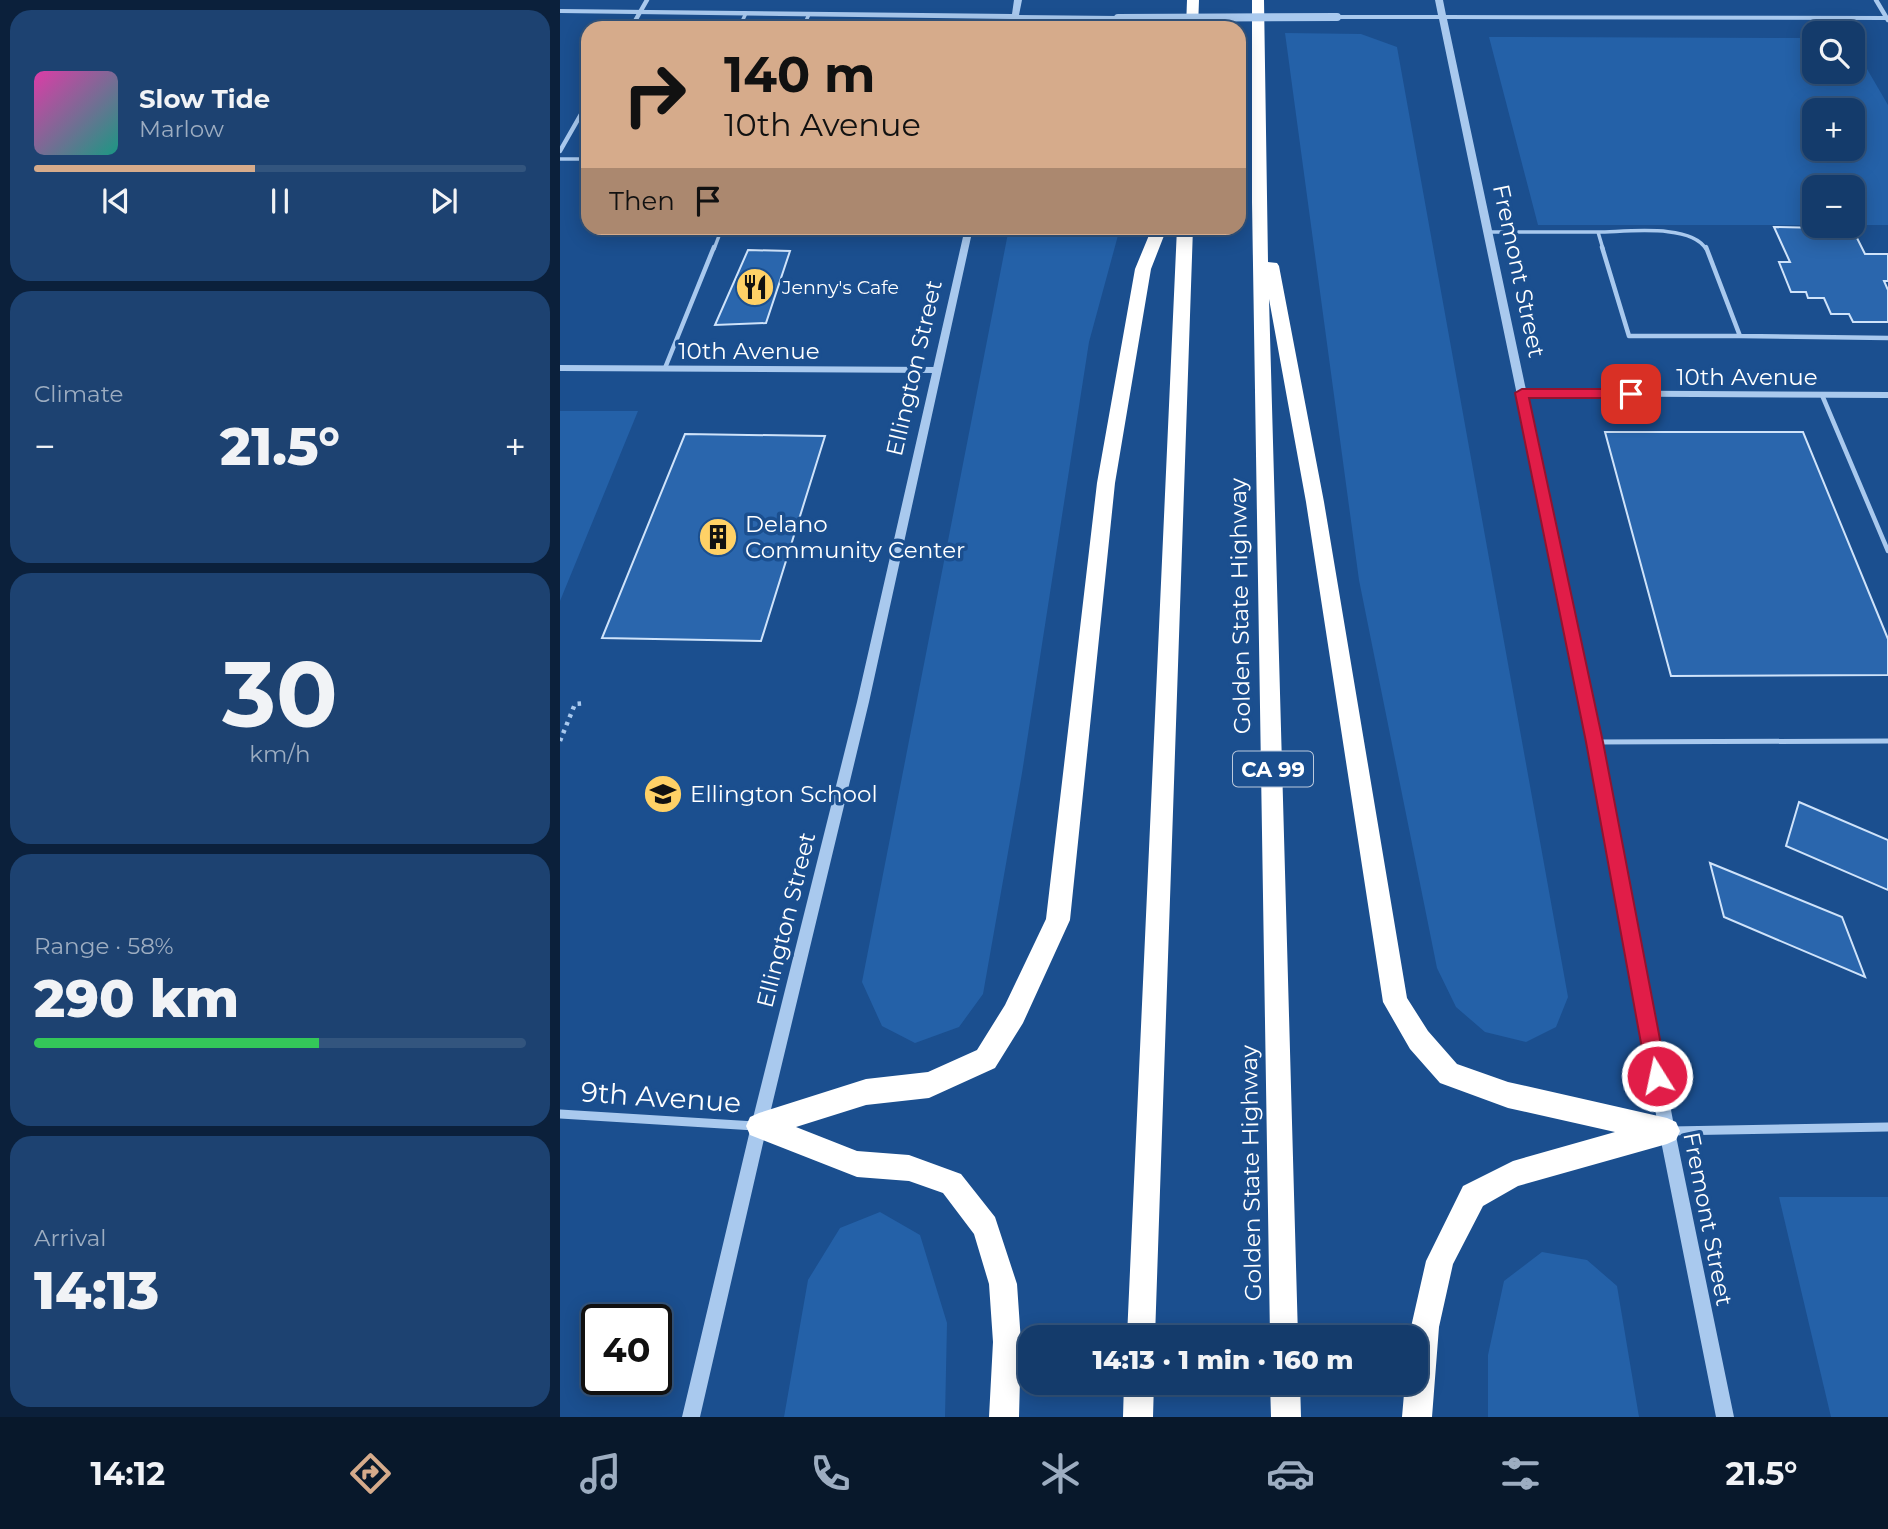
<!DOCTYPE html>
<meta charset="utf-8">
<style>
:root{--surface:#143b6b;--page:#1d4271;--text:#f1f3f6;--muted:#9dadc1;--line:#33557e;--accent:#d6ab8b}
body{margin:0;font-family:Montserrat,sans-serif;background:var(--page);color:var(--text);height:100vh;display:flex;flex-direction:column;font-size:26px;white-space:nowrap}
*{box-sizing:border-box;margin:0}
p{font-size:23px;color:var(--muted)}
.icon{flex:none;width:38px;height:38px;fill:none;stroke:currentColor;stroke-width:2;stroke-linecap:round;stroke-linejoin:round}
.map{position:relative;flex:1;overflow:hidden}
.drawer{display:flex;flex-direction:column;gap:10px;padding:10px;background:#0b203b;width:560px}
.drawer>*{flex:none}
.banner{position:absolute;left:21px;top:21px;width:665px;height:214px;border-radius:21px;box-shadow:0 4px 18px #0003,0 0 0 2px var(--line);background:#d6ab8b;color:#111;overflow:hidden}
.buttons{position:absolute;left:1242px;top:21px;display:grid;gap:14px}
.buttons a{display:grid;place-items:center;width:63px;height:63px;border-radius:14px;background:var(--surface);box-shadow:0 4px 18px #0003,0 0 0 2px var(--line);font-size:35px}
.speed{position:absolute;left:21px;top:1304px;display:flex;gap:14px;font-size:35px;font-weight:700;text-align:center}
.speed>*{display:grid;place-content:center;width:91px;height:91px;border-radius:50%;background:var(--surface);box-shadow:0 4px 18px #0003,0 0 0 2px var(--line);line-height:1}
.speed .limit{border:4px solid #111;border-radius:10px;background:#fff;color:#111}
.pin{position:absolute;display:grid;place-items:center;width:60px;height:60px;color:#fff;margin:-30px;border-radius:14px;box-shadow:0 4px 10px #0006}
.me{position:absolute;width:77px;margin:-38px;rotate:350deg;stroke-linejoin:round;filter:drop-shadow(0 0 5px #0008)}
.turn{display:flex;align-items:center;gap:24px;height:147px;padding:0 28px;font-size:32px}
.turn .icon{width:91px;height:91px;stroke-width:2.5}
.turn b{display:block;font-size:49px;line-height:60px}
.then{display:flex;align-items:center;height:66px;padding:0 28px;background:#0003;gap:14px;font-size:26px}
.big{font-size:52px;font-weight:800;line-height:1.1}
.drawer .widget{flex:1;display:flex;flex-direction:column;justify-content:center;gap:10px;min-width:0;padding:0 24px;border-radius:21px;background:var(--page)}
.drawer .dial{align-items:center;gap:0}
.dial b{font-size:91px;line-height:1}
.song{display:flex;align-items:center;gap:21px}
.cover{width:84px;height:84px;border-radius:10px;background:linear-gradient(135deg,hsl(320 70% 55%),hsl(170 70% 35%))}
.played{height:7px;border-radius:4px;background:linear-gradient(90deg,var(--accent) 45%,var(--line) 45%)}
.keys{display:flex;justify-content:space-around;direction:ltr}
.heat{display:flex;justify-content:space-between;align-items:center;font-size:38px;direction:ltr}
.charge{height:10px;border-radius:5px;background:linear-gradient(90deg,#34c759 58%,var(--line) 0)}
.trip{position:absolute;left:458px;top:1325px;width:410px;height:70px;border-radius:21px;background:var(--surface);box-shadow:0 4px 18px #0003,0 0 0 2px var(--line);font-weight:800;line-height:70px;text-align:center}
.dock{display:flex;height:112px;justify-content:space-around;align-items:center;background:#08182b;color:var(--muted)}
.dock .icon{width:49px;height:49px}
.dock .active{color:var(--accent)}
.dock b{font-size:32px;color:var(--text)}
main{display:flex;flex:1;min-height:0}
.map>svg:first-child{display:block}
</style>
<main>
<section class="drawer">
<div class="widget">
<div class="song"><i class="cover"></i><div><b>Slow Tide</b><p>Marlow</p></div></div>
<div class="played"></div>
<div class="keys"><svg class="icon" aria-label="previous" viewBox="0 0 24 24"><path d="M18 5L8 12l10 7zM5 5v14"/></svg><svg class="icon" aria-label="pause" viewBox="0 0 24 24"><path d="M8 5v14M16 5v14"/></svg><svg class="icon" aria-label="next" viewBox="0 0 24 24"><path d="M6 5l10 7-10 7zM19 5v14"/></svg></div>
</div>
<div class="widget"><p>Climate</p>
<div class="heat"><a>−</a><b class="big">21.5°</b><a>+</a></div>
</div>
<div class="widget dial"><b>30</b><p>km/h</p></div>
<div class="widget"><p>Range · 58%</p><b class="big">290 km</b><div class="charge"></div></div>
<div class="widget"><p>Arrival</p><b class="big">14:13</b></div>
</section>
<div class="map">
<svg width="1328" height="1417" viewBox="0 0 1328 1417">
<rect width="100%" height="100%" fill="#1b4f8f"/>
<!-- green -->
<path fill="#2461a8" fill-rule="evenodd" d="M725,33L801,34L837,47L1008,997L996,1027L966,1042L925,1032L896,1007L877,968L799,580Z
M929,37L1255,38V72H1293V45L1328,105V225H1293V187H1255V225H978ZM1255,110H1293V149H1255Z
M449,228H560L529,342L462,773L423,994L399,1027L355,1043L322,1026L302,982Z
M0,411H78L0,601Z
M1219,1197H1328V1417H1271Z
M320,1212L360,1235L387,1323L385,1417H224L248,1280L280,1228Z
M982,1252L1027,1260L1057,1286L1079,1417H928V1355L944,1281Z"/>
<!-- building -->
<path fill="#2a66ad" stroke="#cfe3fa" stroke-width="2" d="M1214,227L1262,228L1264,232H1294L1305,254H1328V281H1324L1328,290V322H1293L1289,314H1271L1264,298H1248L1246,292H1231L1219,262H1230Z
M188,250L230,251L206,323L155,325Z
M1045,432H1243L1328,639V675L1111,676Z
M125,434L265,436L201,641L42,638Z
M1239,802L1328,840V890L1226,846Z
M1150,863L1282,917L1305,977L1164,917Z"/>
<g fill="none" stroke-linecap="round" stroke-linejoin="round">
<!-- path -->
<path stroke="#a9c9ee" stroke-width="4.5" stroke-dasharray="3.5 5" stroke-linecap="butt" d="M0,741L15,704L26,703"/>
<!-- service-far2 -->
<path stroke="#a9c9ee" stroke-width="3.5" d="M179,28L186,13
M243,28L249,14
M0,159H28
M928,232H1038
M1038,232C1065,232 1131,223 1146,249
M1038,232L1043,249
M154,249L162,228"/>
<!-- service-far1 -->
<path stroke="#a9c9ee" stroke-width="4.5" d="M1042,247L1069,336H1180L1146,247
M1180,336L1328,338
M105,368L154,247
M1262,395L1328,551"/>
<!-- service -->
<path stroke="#a9c9ee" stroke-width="5" d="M1035,742L1328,741"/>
<!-- minor-far2 -->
<path stroke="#a9c9ee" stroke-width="4.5" d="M1316,0L1328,20
M71,28L87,0
M0,151L28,102"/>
<!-- minor-far1 -->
<path stroke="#a9c9ee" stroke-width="6" d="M0,368L377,370
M962,393L1328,395"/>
<!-- minor -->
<path stroke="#a9c9ee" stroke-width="9" d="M0,1114L195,1126
M1111,1131L1328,1127"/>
<!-- tertiary -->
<path fill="#a9c9ee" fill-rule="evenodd" d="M454,0H462L459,15L558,16L562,18L558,20L458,19L457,28H449L451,19L0,13V9L452,14Z
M875,0H883L886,15L1328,16V20L887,19L1041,742L1115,1131L1174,1417H1156L1099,1131L1029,742L879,19H777L773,17L777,15H878Z
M405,228H413L309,702L207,1126L140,1417H122L191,1126L297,702Z"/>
<!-- motorway -->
<path fill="#fff" fill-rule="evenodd" d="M627,0H639L638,28H626Z
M692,0H704L708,262L717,263L719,266L764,502L847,998L868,1031L897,1064L948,1082L1107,1118L1116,1122L1120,1131L1116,1140L1107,1144L958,1186L923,1206L893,1264L879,1327L872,1417H842L845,1382H856V1337H850L851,1327L866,1261L903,1186L953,1161L1055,1132L948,1108L880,1083L850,1049L823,1002L746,502L709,299L738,1337H710L692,202Z
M592,228H607L591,269L555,483L510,920L463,1023L435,1068L369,1098L306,1105L236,1127L297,1151L349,1155L401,1174L435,1217L457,1284L461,1342L459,1417H429L433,1342L429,1284L414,1234L383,1193L349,1181L297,1177L190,1135L186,1126L190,1117L199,1113L306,1079L368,1072L417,1050L445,1005L486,919L537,483L575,269Z
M617,228H633L595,1337H567Z
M564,1382H594L593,1417H563Z
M710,1382H740L741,1417H711Z"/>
<!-- tertiary-bridge -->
<path stroke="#a9c9ee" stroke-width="8" d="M558,18L777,17"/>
</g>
<!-- route -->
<path fill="#e11d48" stroke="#92132f" stroke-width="2" d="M962,389H1071L1078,394L1071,398H969L1043,742L1107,1076L1104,1083L1097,1085L1090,1083L1087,1076L1026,742L955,393Z"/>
<!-- icons -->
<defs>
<g id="restaurant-disc" transform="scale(2.0125)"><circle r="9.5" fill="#ffd166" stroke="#1b4f8f"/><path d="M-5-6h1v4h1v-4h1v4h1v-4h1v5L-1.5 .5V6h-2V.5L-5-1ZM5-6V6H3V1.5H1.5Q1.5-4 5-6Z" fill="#111"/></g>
<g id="building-disc" transform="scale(2.0125)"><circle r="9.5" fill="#ffd166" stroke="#1b4f8f"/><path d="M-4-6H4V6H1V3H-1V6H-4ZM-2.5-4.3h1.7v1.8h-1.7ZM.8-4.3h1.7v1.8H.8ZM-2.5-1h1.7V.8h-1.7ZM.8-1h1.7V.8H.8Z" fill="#111"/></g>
<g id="school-disc" transform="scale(2.0125)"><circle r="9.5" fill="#ffd166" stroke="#1b4f8f"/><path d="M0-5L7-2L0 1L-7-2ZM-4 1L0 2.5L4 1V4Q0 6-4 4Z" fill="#111"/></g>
</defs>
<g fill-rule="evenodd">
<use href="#restaurant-disc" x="195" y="287"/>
<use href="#building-disc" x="158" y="537"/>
<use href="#school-disc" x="103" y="794"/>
</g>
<g text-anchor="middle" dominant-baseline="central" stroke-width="7" stroke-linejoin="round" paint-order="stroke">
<!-- far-poi labels -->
<g font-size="19" fill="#fff" stroke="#1b4f8f" text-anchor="start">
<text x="222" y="287">Jenny's Cafe</text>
</g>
<!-- shield labels -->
<rect fill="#1b4f8f" stroke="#bbcadd" stroke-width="2" x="673" y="751.5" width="80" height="35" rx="5"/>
<g font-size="21" font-weight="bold" fill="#fff">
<text x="713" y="769">CA 99</text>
</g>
<!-- street labels -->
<g font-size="23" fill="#fff" stroke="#1b4f8f">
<text transform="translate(959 271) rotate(78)">Fremont Street</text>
<text x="189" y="351">10th Avenue</text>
<text transform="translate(354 368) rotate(-77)">Ellington Street</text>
<text x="1187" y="377">10th Avenue</text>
<text transform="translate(680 606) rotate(-91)">Golden State Highway</text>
<text transform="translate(226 920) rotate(-76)">Ellington Street</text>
<text transform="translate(691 1173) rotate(-91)">Golden State Highway</text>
<text transform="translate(1148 1219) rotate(79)">Fremont Street</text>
</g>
<!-- poi labels -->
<g font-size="23" fill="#fff" stroke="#1b4f8f" text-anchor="start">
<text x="185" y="524">Delano<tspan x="185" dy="26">Community Center</tspan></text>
<text x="130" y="794">Ellington School</text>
</g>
<!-- near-street labels -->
<g font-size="28" fill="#fff" stroke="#1b4f8f">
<text transform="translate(101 1097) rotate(4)">9th Avenue</text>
</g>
</g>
</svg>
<div class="buttons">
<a><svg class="icon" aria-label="search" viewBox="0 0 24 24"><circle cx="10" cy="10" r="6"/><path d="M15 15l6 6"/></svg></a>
<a>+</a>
<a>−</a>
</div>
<div class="speed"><div class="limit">40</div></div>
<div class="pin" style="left:1071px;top:394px;background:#d93025"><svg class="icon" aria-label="arrive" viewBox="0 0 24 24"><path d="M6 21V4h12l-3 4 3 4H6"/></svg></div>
<svg class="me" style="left:1097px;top:1076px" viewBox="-20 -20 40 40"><circle r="17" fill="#e11d48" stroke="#fff" stroke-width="3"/><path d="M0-11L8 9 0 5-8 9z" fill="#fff"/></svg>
<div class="trip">14:13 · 1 min · 160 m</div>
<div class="banner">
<div class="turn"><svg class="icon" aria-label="right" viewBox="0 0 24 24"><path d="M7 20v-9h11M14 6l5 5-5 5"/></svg><div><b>140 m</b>10th Avenue</div></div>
<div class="then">Then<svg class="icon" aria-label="arrive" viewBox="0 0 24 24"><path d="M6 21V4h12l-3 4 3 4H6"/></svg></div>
</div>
</div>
</main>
<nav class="dock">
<b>14:12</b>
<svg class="icon active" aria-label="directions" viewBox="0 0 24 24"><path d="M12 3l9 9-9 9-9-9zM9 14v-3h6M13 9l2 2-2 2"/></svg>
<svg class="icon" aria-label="music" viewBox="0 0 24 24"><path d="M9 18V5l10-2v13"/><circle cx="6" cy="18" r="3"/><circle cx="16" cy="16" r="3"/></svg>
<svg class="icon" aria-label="phone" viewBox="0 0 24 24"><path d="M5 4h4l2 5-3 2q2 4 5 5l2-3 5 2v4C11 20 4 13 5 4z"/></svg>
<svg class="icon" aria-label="climate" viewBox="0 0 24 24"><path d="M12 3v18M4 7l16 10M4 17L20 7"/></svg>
<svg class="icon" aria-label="car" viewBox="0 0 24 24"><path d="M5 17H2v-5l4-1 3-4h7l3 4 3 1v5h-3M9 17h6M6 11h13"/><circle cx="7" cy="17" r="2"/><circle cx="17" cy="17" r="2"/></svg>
<svg class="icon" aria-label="filters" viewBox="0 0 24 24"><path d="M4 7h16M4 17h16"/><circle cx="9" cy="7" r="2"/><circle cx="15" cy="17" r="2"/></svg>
<b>21.5°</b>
</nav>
